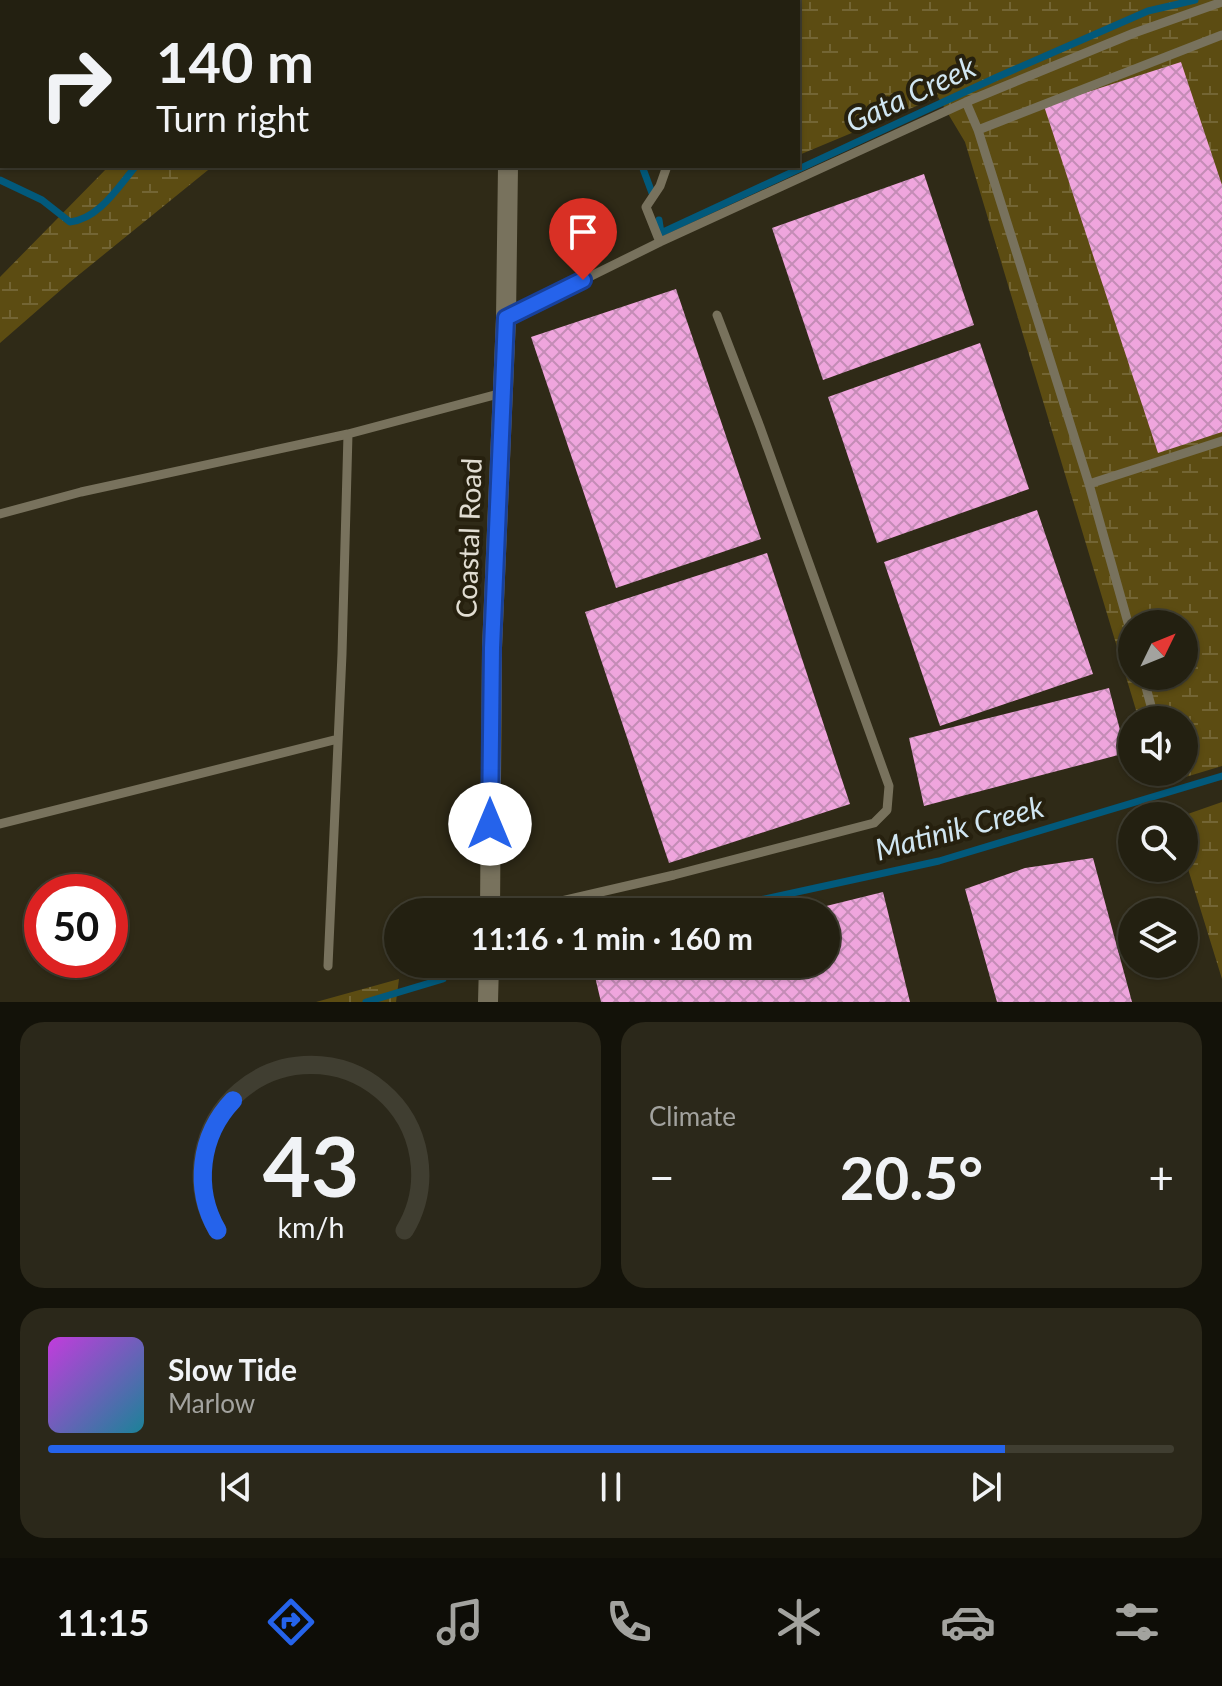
<!DOCTYPE html>
<meta charset="utf-8">
<style>
:root{--surface:#232011;--page:#2b281a;--text:#f1f3f6;--muted:#a3a39f;--line:#403e31;--accent:#2563eb}
body{margin:0;font-family:Lato,sans-serif;background:var(--page);color:var(--text);height:100vh;display:flex;flex-direction:column;font-size:30px;white-space:nowrap}
*{box-sizing:border-box;margin:0}
p{font-size:26px;color:var(--muted)}
.icon{flex:none;width:44px;height:44px;fill:none;stroke:currentColor;stroke-width:2;stroke-linecap:round;stroke-linejoin:round}
.map{position:relative;height:1002px;overflow:hidden}
.panel{display:flex;flex-direction:column;gap:20px;padding:20px;background:#131209;flex:1}
.panel>*{flex:none}
.banner{position:absolute;left:0px;top:0px;width:800px;height:168px;box-shadow:0 2px 6px #0004,0 0 0 2px var(--line);background:#232011;color:var(--text);overflow:hidden}
.needle{width:52px;rotate:47deg}
.controls{position:absolute;left:1118px;top:610px;display:grid;gap:16px}
.controls a{display:grid;place-items:center;width:80px;height:80px;border-radius:50%;background:var(--surface);box-shadow:0 2px 6px #0004,0 0 0 2px var(--line);font-size:40px}
.speed{position:absolute;left:24px;top:874px;display:flex;gap:16px;font-size:40px;font-weight:700;text-align:center}
.speed>*{display:grid;place-content:center;width:104px;height:104px;border-radius:50%;background:var(--surface);box-shadow:0 2px 6px #0004,0 0 0 2px var(--line);line-height:1}
.speed .limit{border:12px solid #d22;background:#fff;color:#111}
.pin{position:absolute;display:grid;place-items:center;width:68px;height:68px;color:#fff;margin:-82px -34px;border-radius:50% 50% 50% 0;rotate:-45deg;box-shadow:0 0 8px #0007}
.pin .icon{rotate:45deg}
.me{position:absolute;width:88px;margin:-44px;rotate:0deg;stroke-linejoin:round;filter:drop-shadow(0 0 6px #0008)}
.turn{display:flex;align-items:center;gap:28px;height:168px;padding:0 24px;font-size:36px}
.turn .icon{width:104px;height:104px;stroke-width:2.5}
.turn b{display:block;font-size:56px;line-height:68px}
.big{font-size:60px;font-weight:700;line-height:1.1}
.panel .card{flex:1;display:flex;flex-direction:column;justify-content:center;gap:12px;min-width:0;padding:0 28px;border-radius:24px;background:var(--page)}
.panel .dial{align-items:center;gap:0}
.dial svg{height:208px;overflow:visible;fill:none;stroke:var(--line);stroke-width:7;stroke-linecap:round;text-anchor:middle}
.dial text{fill:var(--text);stroke:none}
.song{display:flex;align-items:center;gap:24px}
.cover{width:96px;height:96px;border-radius:12px;background:linear-gradient(135deg,hsl(290 70% 55%),hsl(190 70% 35%))}
.played{height:8px;border-radius:4px;background:linear-gradient(90deg,var(--accent) 85%,var(--line) 85%)}
.keys{display:flex;justify-content:space-around;direction:ltr}
.heat{display:flex;justify-content:space-between;align-items:center;font-size:44px;direction:ltr}
.panel .tiles{flex:1;display:grid;gap:20px;grid-template-columns:1fr 1fr}
.card:last-child{grid-column:span 2}
.trip{position:absolute;left:384px;top:898px;width:456px;height:80px;border-radius:40px;background:var(--surface);box-shadow:0 2px 6px #0004,0 0 0 2px var(--line);font-weight:700;line-height:80px;text-align:center}
.menu{display:flex;height:128px;justify-content:space-around;align-items:center;background:#0e0d07;color:var(--muted)}
.menu .icon{width:56px;height:56px}
.menu .on{color:var(--accent)}
.menu b{font-size:36px;color:var(--text)}
.map>svg:first-child{display:block}
</style>
<div class="map">
<svg width="1222" height="1002" viewBox="0 0 1222 1002">
<defs>
<pattern id="wetland-marsh" width="20" height="14" patternUnits="userSpaceOnUse" patternTransform="scale(2)"><rect width="20" height="14" fill="#5c4c12"/><path d="M1 5h8M5 5V1M11 12h8M15 12V8" fill="none" stroke="#736534"/></pattern>
<pattern id="building-cross-hatch" width="8" height="8" patternUnits="userSpaceOnUse" patternTransform="scale(2)"><rect width="8" height="8" fill="#efa5dd"/><path d="M0 0l8 8M0 8l8-8" fill="none" stroke="#c48cb6"/></pattern>
</defs>
<rect width="100%" height="100%" fill="#2f2a17"/>
<!-- wetland -->
<path fill="url(#wetland-marsh)" fill-rule="evenodd" d="M748,0H1222V766L1159,785L1155,772H1184V720H1139L965,142L938,97L799,155L798,2ZM1132,624H1184V676H1132Z
M109,166H213L70,282L0,343V277Z
M1222,802V979L1184,856V816H1182Z
M399,979L396,1002H316Z"/>
<g fill="none" stroke-linecap="round" stroke-linejoin="round">
<!-- stream -->
<path stroke="#02597b" stroke-width="7" d="M567,0L568,2
M288,2L290,0
M642,166L652,193
M0,180L42,200L70,222C99,219 118,187 136,166
M659,220L661,233L995,78L1148,11L1195,0
M705,912L939,861L1222,776
M366,1002L443,979"/>
<!-- river -->
<path stroke="#02597b" stroke-width="42" d="M128,2L130,0
M0,134L2,131"/>
</g>
<!-- building -->
<path fill="url(#building-cross-hatch)" d="M1181,62L1222,185V432L1158,453L1044,106Z
M924,174L974,325L823,380L772,228Z
M676,289L761,539L616,588L531,337Z
M980,343L1029,489L877,543L828,397Z
M1037,510L1093,674L940,726L884,562Z
M767,553L850,804L669,863L585,612Z
M1109,688L1126,753L924,806L909,738Z
M1093,858L1132,1002H997L965,889L1025,868Z
M883,892L910,1002H601L592,964H826V912L806,911Z"/>
<g fill="none" stroke-linecap="round" stroke-linejoin="round">
<!-- lane -->
<path stroke="#78725d" stroke-width="9" d="M11,0L14,2
M966,102L978,130L1222,35
M978,130L1089,484L1132,637
M660,242L646,207L660,186L667,166
M506,318L660,242L966,102L1134,33L1222,2
M1089,484L1222,441
M0,514L81,492L348,434L502,393
M1143,676L1154,717
M0,824L338,739
M514,912L674,875L874,823L887,810L889,786L760,427L717,315
M328,966L342,654L348,434"/>
<!-- street -->
<path stroke="#78725d" stroke-width="18" d="M48,2L50,0
M0,52L2,50"/>
<!-- secondary -->
<path stroke="#78725d" stroke-width="20" d="M509,2V0
M490,912L492,648L506,318L508,166
M488,1002L489,964"/>
</g>
<g fill="none" stroke-linecap="round" stroke-linejoin="round">
<!-- route casing -->
<g stroke="#184099" stroke-width="20">
<path id="route" d="M490,824L492,648L506,318L583,280"/>
</g>
<!-- route -->
<use href="#route" stroke="#2563eb" stroke-width="14"/>
</g>
<g text-anchor="middle" dominant-baseline="central" stroke-width="8" stroke-linejoin="round" paint-order="stroke">
<!-- street labels -->
<g font-size="28" fill="#e1ddd2" stroke="#26200e">
<text transform="translate(468 538) rotate(-88)">Coastal Road</text>
</g>
<!-- water labels -->
<g font-size="30" font-style="italic" fill="#d0e6f2" stroke="#26200e">
<text transform="translate(910 93) rotate(-25)">Gata Creek</text>
<text transform="translate(959 827) rotate(-15)">Matinik Creek</text>
</g>
</g>
</svg>
<div class="controls">
<a><svg class="needle" viewBox="-14 -14 28 28"><path d="M0-13l5 13h-10z" fill="#e53935"/><path d="M0 13l5-13h-10z" fill="#a3a39f"/></svg></a>
<a><svg class="icon" aria-label="sound" viewBox="0 0 24 24"><path d="M4 9h4l5-4v14l-5-4H4zM17 9q2 3 0 6"/></svg></a>
<a><svg class="icon" aria-label="search" viewBox="0 0 24 24"><circle cx="10" cy="10" r="6"/><path d="M15 15l6 6"/></svg></a>
<a><svg class="icon" aria-label="layers" viewBox="0 0 24 24"><path d="M12 4l9 5-9 5-9-5zM3 14l9 5 9-5"/></svg></a>
</div>
<div class="speed"><div class="limit">50</div></div>
<div class="pin" style="left:583px;top:280px;background:#d93025"><svg class="icon" aria-label="arrive" viewBox="0 0 24 24"><path d="M6 21V4h12l-3 4 3 4H6"/></svg></div>
<svg class="me" style="left:490px;top:824px" viewBox="-20 -20 40 40"><circle r="19" fill="#fff"/><path d="M0-13L10 11 0 6-10 11z" fill="#2563eb"/></svg>
<div class="trip">11:16 · 1 min · 160 m</div>
<div class="banner">
<div class="turn"><svg class="icon" aria-label="right" viewBox="0 0 24 24"><path d="M7 20v-9h11M14 6l5 5-5 5"/></svg><div><b>140 m</b>Turn right</div></div>
</div>
</div>
<section class="panel">
<div class="tiles">
<div class="card dial"><svg viewBox="0 0 100 80">
<path d="M14 69A42 42 0 1 1 86 69"/>
<path d="M14 69A42 42 0 0 1 20 19" stroke="#2563eb"/>
<text x="50" y="56" font-size="32" font-weight="700">43</text>
<text x="50" y="72" font-size="11">km/h</text>
</svg></div>
<div class="card"><p>Climate</p>
<div class="heat"><a>−</a><b class="big">20.5°</b><a>+</a></div>
</div>
<div class="card">
<div class="song"><i class="cover"></i><div><b>Slow Tide</b><p>Marlow</p></div></div>
<div class="played"></div>
<div class="keys"><svg class="icon" aria-label="previous" viewBox="0 0 24 24"><path d="M18 5L8 12l10 7zM5 5v14"/></svg><svg class="icon" aria-label="pause" viewBox="0 0 24 24"><path d="M8 5v14M16 5v14"/></svg><svg class="icon" aria-label="next" viewBox="0 0 24 24"><path d="M6 5l10 7-10 7zM19 5v14"/></svg></div>
</div>
</div>
</section>
<nav class="menu">
<b>11:15</b>
<svg class="icon on" aria-label="directions" viewBox="0 0 24 24"><path d="M12 3l9 9-9 9-9-9zM9 14v-3h6M13 9l2 2-2 2"/></svg>
<svg class="icon" aria-label="music" viewBox="0 0 24 24"><path d="M9 18V5l10-2v13"/><circle cx="6" cy="18" r="3"/><circle cx="16" cy="16" r="3"/></svg>
<svg class="icon" aria-label="phone" viewBox="0 0 24 24"><path d="M5 4h4l2 5-3 2q2 4 5 5l2-3 5 2v4C11 20 4 13 5 4z"/></svg>
<svg class="icon" aria-label="climate" viewBox="0 0 24 24"><path d="M12 3v18M4 7l16 10M4 17L20 7"/></svg>
<svg class="icon" aria-label="car" viewBox="0 0 24 24"><path d="M5 17H2v-5l4-1 3-4h7l3 4 3 1v5h-3M9 17h6M6 11h13"/><circle cx="7" cy="17" r="2"/><circle cx="17" cy="17" r="2"/></svg>
<svg class="icon" aria-label="filters" viewBox="0 0 24 24"><path d="M4 7h16M4 17h16"/><circle cx="9" cy="7" r="2"/><circle cx="15" cy="17" r="2"/></svg>
</nav>
